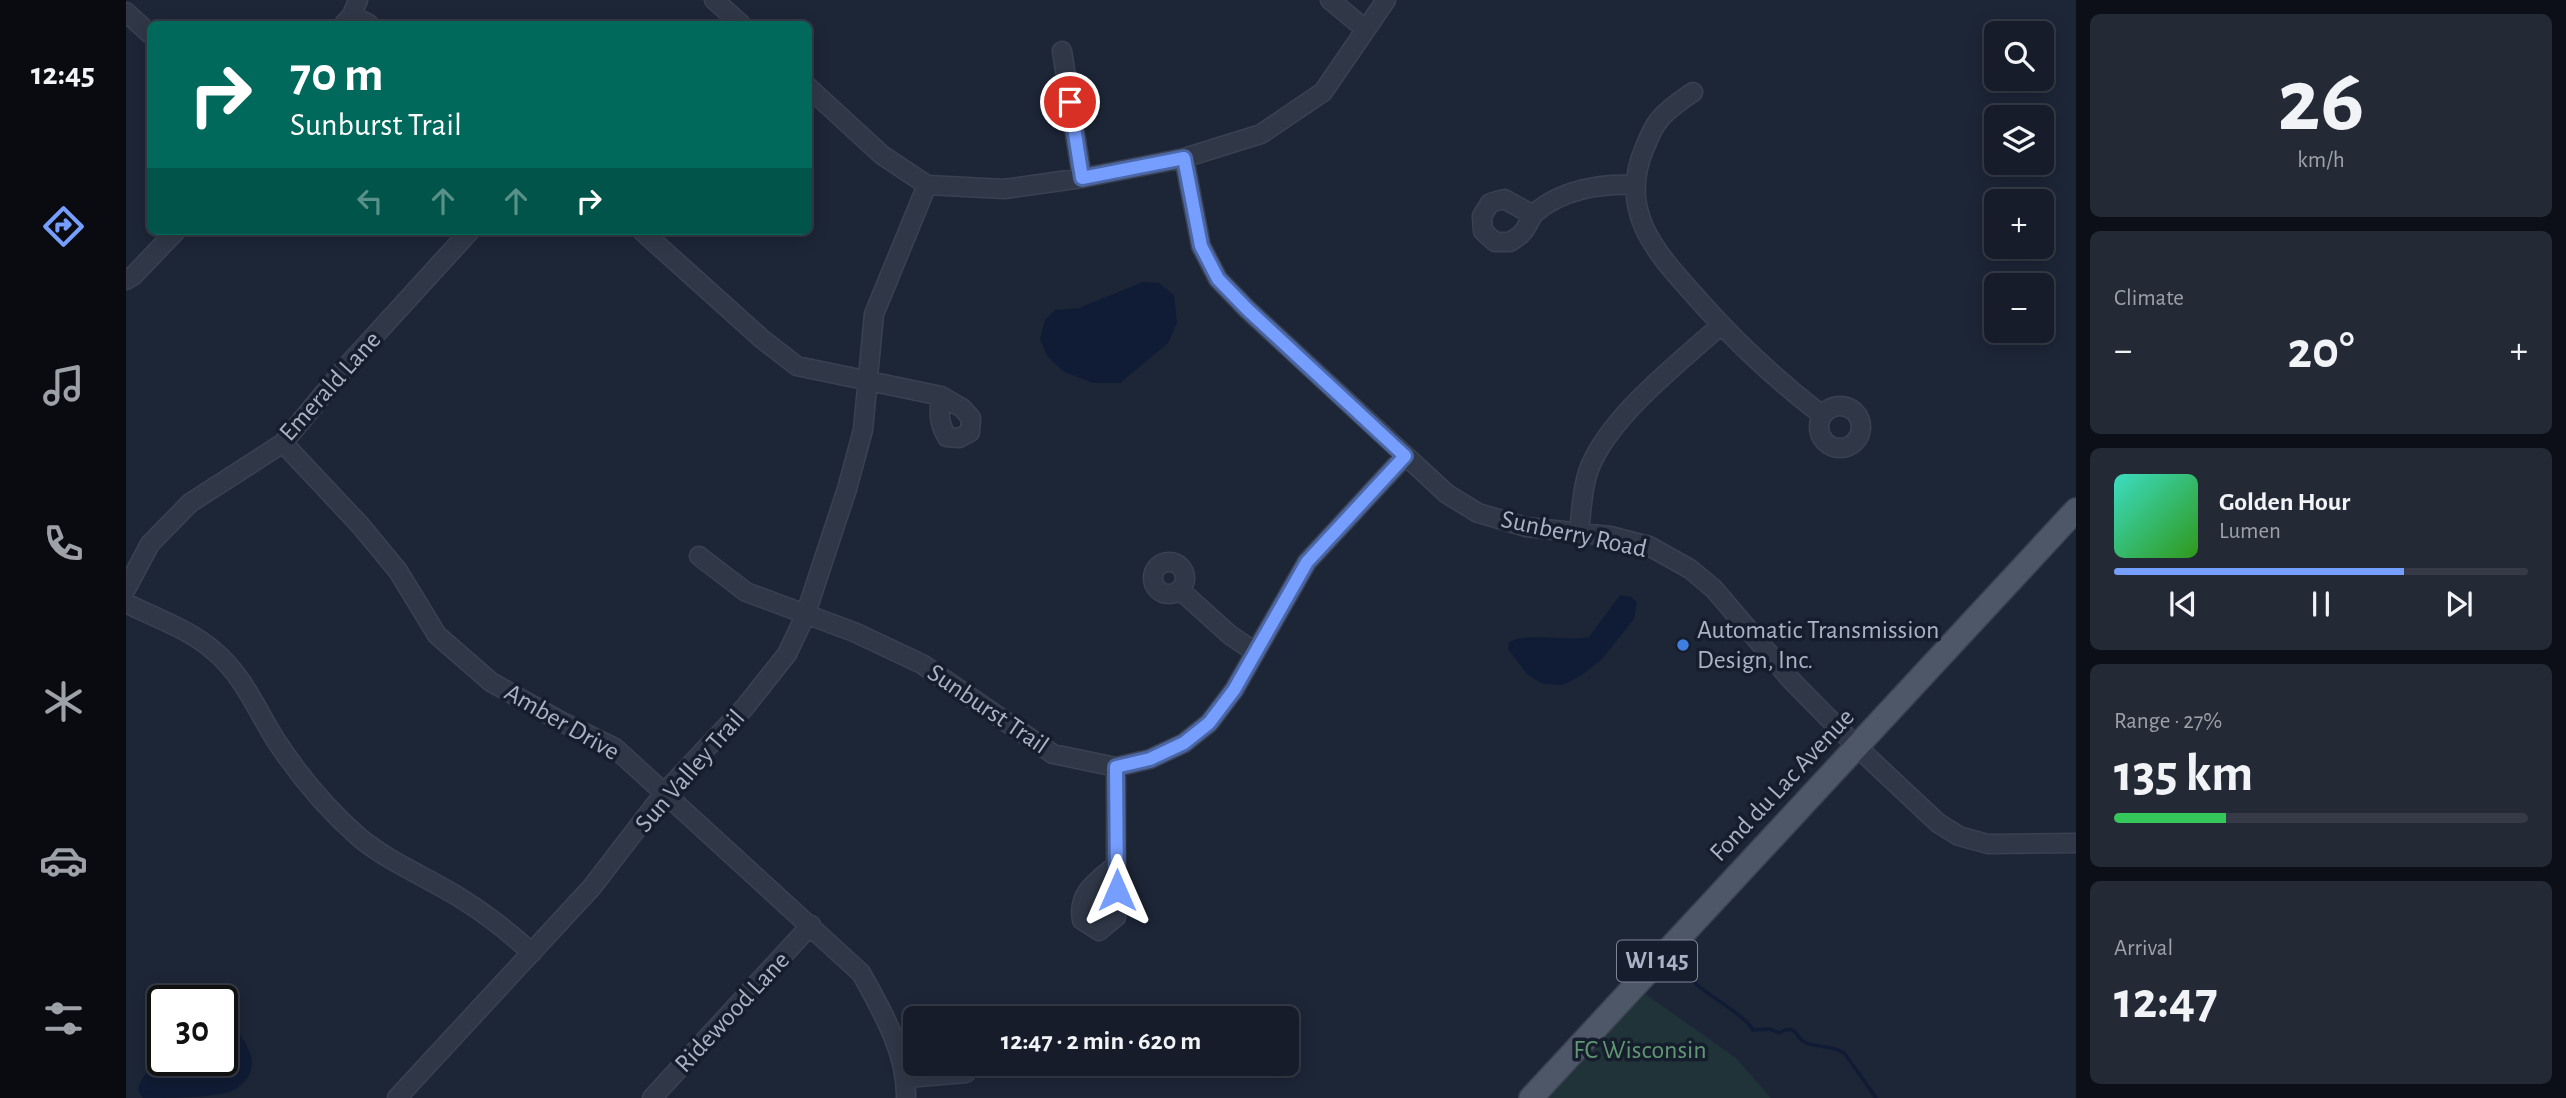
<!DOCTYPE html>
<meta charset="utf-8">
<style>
:root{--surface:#161c29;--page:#232935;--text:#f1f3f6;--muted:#9ea1a8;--line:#353a46;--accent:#759eff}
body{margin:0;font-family:"Alegreya Sans",sans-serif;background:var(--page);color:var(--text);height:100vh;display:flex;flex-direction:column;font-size:26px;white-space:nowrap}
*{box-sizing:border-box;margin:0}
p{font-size:23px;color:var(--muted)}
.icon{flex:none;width:38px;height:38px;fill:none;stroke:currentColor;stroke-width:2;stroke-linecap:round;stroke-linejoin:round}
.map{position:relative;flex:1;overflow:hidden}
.drawer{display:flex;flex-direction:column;gap:14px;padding:14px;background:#0c0f17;width:490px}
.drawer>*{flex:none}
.banner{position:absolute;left:21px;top:21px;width:665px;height:214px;border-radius:10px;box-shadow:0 4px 18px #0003,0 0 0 2px var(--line);background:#00695c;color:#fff;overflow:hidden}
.tools{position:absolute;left:1858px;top:21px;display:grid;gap:14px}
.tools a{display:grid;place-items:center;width:70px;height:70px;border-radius:10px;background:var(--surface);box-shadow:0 4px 18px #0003,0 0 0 2px var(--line);font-size:35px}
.speed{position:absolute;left:21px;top:985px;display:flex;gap:14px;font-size:35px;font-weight:700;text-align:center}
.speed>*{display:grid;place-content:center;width:91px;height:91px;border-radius:50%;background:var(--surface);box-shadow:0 4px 18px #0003,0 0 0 2px var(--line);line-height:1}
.speed .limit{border:4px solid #111;border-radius:10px;background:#fff;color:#111}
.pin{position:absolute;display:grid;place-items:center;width:60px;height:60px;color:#fff;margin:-30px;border:4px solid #fff;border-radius:50%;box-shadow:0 2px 7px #0007}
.me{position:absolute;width:77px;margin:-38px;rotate:0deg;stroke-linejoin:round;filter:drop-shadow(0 0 5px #0008)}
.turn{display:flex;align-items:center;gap:24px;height:147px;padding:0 28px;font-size:32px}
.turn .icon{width:91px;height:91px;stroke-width:2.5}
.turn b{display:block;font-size:49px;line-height:60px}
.lanes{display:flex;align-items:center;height:66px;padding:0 28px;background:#0003;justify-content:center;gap:35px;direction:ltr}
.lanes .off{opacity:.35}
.big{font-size:52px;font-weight:700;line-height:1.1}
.drawer .tile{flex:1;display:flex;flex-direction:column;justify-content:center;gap:10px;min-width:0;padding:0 24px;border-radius:10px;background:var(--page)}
.drawer .dial{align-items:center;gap:0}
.dial b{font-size:91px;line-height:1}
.song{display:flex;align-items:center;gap:21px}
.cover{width:84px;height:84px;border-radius:10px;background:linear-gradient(135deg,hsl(170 70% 55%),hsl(110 70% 35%))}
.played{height:7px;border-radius:4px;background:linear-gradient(90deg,var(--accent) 70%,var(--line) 70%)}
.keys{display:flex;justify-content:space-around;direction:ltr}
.heat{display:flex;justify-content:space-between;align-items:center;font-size:38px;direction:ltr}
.charge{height:10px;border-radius:5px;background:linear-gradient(90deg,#34c759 27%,var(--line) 0)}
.trip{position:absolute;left:777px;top:1006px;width:396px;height:70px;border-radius:10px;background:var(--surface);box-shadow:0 4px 18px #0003,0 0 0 2px var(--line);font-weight:700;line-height:70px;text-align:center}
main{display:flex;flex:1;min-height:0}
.menu{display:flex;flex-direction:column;width:126px;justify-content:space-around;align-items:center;background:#090b10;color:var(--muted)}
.menu .icon{width:49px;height:49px}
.menu .active{color:var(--accent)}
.menu b{font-size:32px;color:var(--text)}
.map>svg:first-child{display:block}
</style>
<main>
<nav class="menu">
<b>12:45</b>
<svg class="icon active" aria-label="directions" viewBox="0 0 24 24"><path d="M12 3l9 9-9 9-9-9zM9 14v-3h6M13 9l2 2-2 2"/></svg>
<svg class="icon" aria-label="music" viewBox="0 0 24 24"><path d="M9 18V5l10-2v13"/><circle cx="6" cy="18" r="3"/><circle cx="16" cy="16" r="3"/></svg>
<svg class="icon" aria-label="phone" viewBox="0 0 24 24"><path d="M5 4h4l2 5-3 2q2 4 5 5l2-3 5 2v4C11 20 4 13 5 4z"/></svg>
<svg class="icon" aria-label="climate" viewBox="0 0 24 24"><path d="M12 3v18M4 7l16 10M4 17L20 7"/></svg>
<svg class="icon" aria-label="car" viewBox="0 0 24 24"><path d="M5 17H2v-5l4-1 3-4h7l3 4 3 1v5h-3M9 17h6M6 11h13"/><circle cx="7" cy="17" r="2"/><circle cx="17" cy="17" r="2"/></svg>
<svg class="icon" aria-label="filters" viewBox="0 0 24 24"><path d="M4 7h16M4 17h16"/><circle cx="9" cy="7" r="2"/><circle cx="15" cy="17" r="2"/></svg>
</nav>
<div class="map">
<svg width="1950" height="1098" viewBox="0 0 1950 1098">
<rect width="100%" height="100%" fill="#1d2637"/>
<!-- green -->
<path fill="#1f3338" d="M1508,986L1610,1058L1645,1098H1404Z"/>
<!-- water -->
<path fill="#101c35" d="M1017,282L1033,283L1048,295L1051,322L1042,343L994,383H968L938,372L921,356L914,339L919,320L929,310L953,308Z
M1494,595L1505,597L1511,602L1508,619L1476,659L1456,675L1437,685L1417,684L1402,675L1382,649L1383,642C1405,631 1436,642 1463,637Z
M96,1024C105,1025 112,1032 117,1039C132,1061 128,1080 104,1092C82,1098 42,1098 17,1098L12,1090C20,1053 67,1060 96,1060Z"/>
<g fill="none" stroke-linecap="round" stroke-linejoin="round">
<!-- stream -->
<path stroke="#101c35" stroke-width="3.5" d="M1551,957C1557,966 1563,978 1571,985C1584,996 1622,1018 1627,1030L1644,1029L1653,1033C1672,1023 1668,1037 1680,1043C1690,1047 1709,1046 1718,1053C1720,1055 1748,1095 1750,1098"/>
<!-- minor casing -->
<g stroke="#3a4151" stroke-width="21">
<path id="minor" d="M588,0L615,24
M1204,0L1239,29
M0,12L24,34
M226,15L243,24
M218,24L226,15L232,0
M936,51L956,178
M682,87L756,155L801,185L878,189L956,178L1058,158L1135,134L1197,92L1260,0
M1567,92C1556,100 1543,108 1534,119C1527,126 1523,138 1519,147C1489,216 1536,258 1578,306C1614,346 1653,382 1696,415
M1058,158L1075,246L1092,279L1121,309L1321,494L1352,513L1400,527L1484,536L1523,546L1564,569L1588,589L1666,681L1730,746L1812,823L1833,836L1862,844L1950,843
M1407,215L1378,199L1364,203L1356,216L1357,231L1369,242H1384C1388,239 1394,236 1397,232C1402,226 1404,218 1409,213C1435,190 1475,183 1509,185
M516,231L636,339L671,366L815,396L836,408L845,418L844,432L833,438L821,437C812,422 813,412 815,396
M0,280L7,276L50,231
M1693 427a21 21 0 1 1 42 0a21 21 0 1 1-42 0Z
M157,443L234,525L272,571L311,635L365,682L436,722L489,748L735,973C756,1011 781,1053 780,1098
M1453,532C1456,508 1456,480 1468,458C1493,409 1554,362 1595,325
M573,556L620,592L728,632L796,664L927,754L990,767L1024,759L1058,743L1083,723L1108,690L1181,562L1279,456
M1027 578a16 16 0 1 1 32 0a16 16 0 1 1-32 0Z
M0,589L24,544L64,503L157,443L219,368L344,231
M1054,590L1104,635L1129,652
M0,603C29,618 63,629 88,651C118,676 131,711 151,742C174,777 203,811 234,838C266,864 305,879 339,901C363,916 384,933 406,953
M990,767V917L973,931L956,920C951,893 971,881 990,865
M781,1078L840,1073
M271,1098L466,887L539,792L619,707L661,654L679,616L721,489L737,430L748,314L801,185
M526,1098L685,925"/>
</g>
<!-- major casing -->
<g stroke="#3a4151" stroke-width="26">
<path id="major" d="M1405,1098L1950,510"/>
</g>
<!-- minor -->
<use href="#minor" stroke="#303848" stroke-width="18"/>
<!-- major -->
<use href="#major" stroke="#4e5768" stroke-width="23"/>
</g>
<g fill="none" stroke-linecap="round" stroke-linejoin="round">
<!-- route casing -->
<g stroke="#4c67a6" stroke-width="18">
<path id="route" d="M944,102L956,178L1058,158L1075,246L1092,279L1121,309L1279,456L1181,562L1108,690L1083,723L1058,743L1024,759L990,767L991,890"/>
</g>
<!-- route -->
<use href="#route" stroke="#759eff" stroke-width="12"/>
</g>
<!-- markers -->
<circle fill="#3f7fe0" stroke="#161d2c" stroke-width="2.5" cx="1557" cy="645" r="7"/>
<g text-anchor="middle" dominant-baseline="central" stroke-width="7" stroke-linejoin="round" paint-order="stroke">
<!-- shield labels -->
<rect fill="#161d2c" stroke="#7e8597" stroke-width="2" x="1491" y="940.5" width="80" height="41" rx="5"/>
<g font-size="24" font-weight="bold" fill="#aab2c5">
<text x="1531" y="961">WI 145</text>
</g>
<!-- street labels -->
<g font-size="26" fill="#aab2c5" stroke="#161d2c">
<text transform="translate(204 386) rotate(-48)">Emerald Lane</text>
<text transform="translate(1448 534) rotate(12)">Sunberry Road</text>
<text transform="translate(862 709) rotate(34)">Sunburst Trail</text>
<text transform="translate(436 722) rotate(30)">Amber Drive</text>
<text transform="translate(564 771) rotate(-49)">Sun Valley Trail</text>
<text transform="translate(1656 785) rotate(-47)">Fond du Lac Avenue</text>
<text transform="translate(606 1012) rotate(-47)">Ridewood Lane</text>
</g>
<!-- poi labels -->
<g font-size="26" fill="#aab2c5" stroke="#161d2c" text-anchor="start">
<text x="1571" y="630">Automatic Transmission<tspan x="1571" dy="30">Design, Inc.</tspan></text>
</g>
<!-- park labels -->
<g font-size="26" fill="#609772" stroke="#161d2c">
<text x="1514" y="1050">FC Wisconsin</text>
</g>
</g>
</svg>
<div class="tools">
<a><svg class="icon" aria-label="search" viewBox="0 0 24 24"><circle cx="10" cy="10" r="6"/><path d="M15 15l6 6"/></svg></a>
<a><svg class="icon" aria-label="layers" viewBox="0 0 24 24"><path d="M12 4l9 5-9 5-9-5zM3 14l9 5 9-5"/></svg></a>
<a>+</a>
<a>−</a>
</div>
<div class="speed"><div class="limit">30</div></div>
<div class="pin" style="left:944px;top:102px;background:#d93025"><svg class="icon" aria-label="arrive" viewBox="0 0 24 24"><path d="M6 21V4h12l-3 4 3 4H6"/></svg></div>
<svg class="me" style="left:991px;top:890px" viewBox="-20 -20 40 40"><path d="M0-17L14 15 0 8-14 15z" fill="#759eff" stroke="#fff" stroke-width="4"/></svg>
<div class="trip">12:47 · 2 min · 620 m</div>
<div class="banner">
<div class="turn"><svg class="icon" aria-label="right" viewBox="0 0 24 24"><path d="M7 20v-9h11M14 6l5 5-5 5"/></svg><div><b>70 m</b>Sunburst Trail</div></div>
<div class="lanes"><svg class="icon off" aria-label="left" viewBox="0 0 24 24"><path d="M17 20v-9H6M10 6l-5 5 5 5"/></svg><svg class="icon off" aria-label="ahead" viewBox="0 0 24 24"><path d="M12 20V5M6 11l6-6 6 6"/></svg><svg class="icon off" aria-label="ahead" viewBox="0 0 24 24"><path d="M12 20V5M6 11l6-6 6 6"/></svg><svg class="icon" aria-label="right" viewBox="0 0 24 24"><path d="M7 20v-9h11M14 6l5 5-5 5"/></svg></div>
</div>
</div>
<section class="drawer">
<div class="tile dial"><b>26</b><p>km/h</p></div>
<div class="tile"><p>Climate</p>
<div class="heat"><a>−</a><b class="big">20°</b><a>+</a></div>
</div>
<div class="tile">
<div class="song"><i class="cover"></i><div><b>Golden Hour</b><p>Lumen</p></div></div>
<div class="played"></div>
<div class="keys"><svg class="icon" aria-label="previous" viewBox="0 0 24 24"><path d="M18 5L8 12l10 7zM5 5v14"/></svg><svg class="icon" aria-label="pause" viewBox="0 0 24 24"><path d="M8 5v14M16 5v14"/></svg><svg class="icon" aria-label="next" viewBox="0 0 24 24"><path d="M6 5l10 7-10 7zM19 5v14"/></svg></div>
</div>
<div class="tile"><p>Range · 27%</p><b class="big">135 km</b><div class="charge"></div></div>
<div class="tile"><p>Arrival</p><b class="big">12:47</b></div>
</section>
</main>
